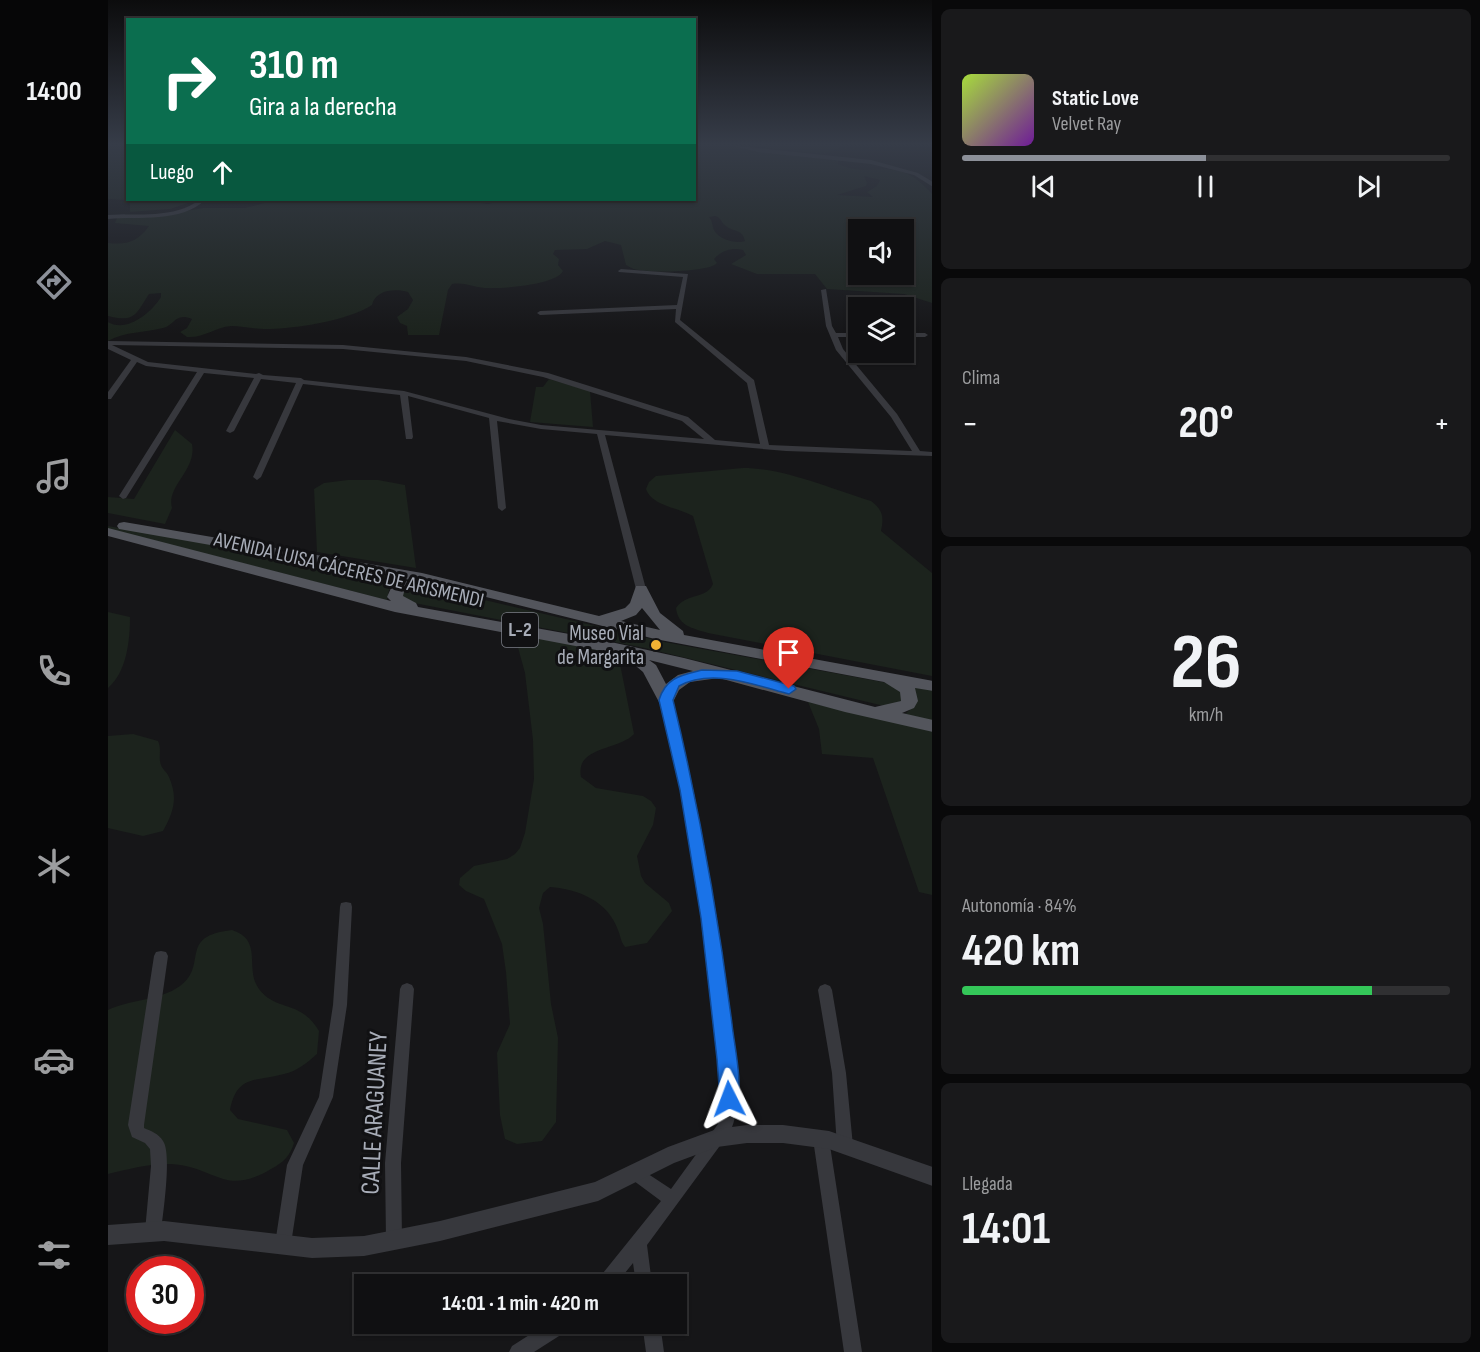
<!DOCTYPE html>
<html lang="es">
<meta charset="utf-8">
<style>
:root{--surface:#101012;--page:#19191b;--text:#f1f3f6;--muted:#9c9d9f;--line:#303032;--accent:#8c9099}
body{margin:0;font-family:"Sofia Sans Condensed",sans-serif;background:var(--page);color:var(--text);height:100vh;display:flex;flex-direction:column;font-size:22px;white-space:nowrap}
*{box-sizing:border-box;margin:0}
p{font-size:20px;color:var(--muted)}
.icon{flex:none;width:33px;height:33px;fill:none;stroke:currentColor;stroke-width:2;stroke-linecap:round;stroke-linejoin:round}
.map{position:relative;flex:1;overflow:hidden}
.side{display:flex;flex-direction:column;gap:9px;padding:9px;background:#09090a;width:548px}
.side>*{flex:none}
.hud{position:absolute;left:18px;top:18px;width:570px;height:183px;border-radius:0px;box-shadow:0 2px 4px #0004,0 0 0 2px var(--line);background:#0b6e4f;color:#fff;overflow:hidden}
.controls{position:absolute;left:740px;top:219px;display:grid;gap:12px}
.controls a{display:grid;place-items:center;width:66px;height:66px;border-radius:0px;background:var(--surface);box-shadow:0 2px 4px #0004,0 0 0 2px var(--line);font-size:30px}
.speed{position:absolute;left:18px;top:1256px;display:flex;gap:12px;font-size:30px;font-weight:700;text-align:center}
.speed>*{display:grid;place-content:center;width:78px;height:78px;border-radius:50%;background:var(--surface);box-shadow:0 2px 4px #0004,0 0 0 2px var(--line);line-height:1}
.speed .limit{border:9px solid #d22;background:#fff;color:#111}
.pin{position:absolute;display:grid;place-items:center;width:51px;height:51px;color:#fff;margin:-62px -26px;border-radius:50% 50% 50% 0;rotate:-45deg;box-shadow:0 0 6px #0007}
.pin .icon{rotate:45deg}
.me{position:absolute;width:66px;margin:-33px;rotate:357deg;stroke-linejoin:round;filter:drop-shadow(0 0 4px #0008)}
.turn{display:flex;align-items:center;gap:21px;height:126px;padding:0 24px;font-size:27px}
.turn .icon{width:78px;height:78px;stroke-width:2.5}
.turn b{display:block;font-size:42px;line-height:51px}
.then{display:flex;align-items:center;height:57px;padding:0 24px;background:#0003;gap:12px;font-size:22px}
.big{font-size:45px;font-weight:700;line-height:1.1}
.side .widget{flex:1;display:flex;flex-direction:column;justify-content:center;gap:9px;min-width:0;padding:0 21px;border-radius:9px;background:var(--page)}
.side .dial{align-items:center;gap:0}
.dial b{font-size:78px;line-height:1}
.song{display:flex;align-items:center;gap:18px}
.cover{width:72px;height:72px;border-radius:9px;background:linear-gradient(135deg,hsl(80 70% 55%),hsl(280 70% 35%))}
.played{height:6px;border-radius:3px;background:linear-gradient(90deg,var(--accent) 50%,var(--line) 50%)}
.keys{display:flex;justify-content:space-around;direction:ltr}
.heat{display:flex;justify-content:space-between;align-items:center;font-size:33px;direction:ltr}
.charge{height:9px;border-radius:4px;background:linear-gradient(90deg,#34c759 84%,var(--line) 0)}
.trip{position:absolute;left:246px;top:1274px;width:333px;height:60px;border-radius:0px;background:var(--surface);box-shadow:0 2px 4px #0004,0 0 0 2px var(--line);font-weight:700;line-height:60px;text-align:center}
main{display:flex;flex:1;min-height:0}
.tab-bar{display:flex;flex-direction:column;width:108px;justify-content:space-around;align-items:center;background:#060607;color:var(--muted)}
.tab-bar .icon{width:42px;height:42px}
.tab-bar .selected{color:var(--accent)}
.tab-bar b{font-size:27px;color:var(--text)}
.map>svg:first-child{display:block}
</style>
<main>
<nav class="tab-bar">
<b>14:00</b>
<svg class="icon selected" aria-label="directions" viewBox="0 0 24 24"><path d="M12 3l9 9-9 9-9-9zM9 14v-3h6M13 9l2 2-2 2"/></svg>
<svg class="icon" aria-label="music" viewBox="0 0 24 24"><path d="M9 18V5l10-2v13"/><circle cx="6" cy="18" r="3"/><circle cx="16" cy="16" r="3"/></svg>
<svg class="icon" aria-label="phone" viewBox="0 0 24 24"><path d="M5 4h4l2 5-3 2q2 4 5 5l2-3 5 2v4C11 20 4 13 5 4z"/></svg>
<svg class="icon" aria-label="climate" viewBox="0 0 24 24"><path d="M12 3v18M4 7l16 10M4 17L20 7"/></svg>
<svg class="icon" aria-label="car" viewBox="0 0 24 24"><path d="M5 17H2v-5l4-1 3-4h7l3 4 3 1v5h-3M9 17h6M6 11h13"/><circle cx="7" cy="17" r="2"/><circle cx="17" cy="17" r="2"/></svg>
<svg class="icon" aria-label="filters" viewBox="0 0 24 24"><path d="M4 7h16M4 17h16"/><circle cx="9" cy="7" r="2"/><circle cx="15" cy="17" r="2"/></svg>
</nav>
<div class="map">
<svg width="825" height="1352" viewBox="0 0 825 1352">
<rect width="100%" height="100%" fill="#161618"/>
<!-- green -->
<path fill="#1c231d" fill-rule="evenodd" d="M0,145H19L20,200H89L62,209L22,212V204L17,200L0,199Z
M587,145H621L644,151L730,160V164C769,181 787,152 824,194V303L796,294L719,289L707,274H649L623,264L638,255L635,250C624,247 613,251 606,259L609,263C602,272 544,273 531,270C526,270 522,267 518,265L513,245L497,241L479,249L447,250L445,254L451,259L450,265L455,271C448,285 393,289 377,288C365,287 356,282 344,284L340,290L331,335H300L299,326L292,323L289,317L300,309L305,300L300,292C287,288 267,290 264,305C239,321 186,329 156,329C145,329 134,326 123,326C107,327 97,338 79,337L72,332L79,328L84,319C67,312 67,325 55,328C36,333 18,331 0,341V322C19,333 43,313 53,297V293L41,294C28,314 27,323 0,316V243C18,245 30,242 41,226L7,223L9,218L66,213L95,208H137L168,200H349L380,204L396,200H586ZM756,176L772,180L769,186L759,192L765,197L729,195L758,186L759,183ZM607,216C614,218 612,222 618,226C625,232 635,229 637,241C629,244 611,240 606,230C604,226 605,222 601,217ZM750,230H795V274H750Z
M634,145H738L717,154Z
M441,379L482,391L485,427L422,422L428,387H435Z
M67,430L84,444C89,470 58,486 64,508L57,524L0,513V497L26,499Z
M635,468C676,468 723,489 763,501C775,510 776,517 773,531L824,573V676L600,633C584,628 570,626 568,608C578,593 599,599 605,584L585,516C569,507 544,506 538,489L541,482L548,476Z
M240,480H270L297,485L308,568L209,552L206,489L216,483Z
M0,526L297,579L281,590L279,600L0,529Z
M313,585L556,642L780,683L790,687L797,700L778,706L772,705L537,648L296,601L292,592Z
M0,612L22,617C22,640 19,672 0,688Z
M406,633L510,654L526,734C510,751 467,746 473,777L488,788L535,796L543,801L548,808L545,825L529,856L533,876L537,883L561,903L564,911L539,943L517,947C512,940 513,937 510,930C500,901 470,889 442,887L435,893L431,908L435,924L443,1004L450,1038L448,1122L434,1141L409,1144L397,1139L392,1115L389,1053L402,1024L398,972L394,944L376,899L358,891L351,885L352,878L366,866L399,859L407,854L412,848L417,833L426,779L425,740L417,673Z
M804,686L824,689V721L797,714L807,705Z
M700,702L824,731V895L811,892L765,758L714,754L711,729Z
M25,734L50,741C54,749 50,758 53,765C54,769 59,772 61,777C70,798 66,811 55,831L35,836L0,828V736Z
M124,930C156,940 136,969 151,989C168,1012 192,999 211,1031L209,1054C199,1063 189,1071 176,1074C148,1082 129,1074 122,1110L130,1119L179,1130L186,1143C182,1156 176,1162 163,1169C116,1197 109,1167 63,1164C43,1163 20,1169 0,1174V1010C23,999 51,1001 72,986C101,965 69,936 124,930Z"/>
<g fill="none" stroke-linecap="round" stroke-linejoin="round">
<!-- minor -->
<path fill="#37383d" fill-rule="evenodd" d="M91,200H97C73,223 31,216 0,219V215C29,213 67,219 91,200Z
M513,269L580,274L572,320L646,380L661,445L804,451L783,417L728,350L718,326L713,290L718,289L724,326L728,333H750V337H730L735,349L789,414L812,451L825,452V456L678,451L497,435L538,589L533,592L528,589L489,434L433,429L389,421L398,508L394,511L390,508L381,418L300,396L305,437L304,439H298L292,395L195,384L153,477L149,480L145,477L188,383L153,379L126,431L122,433L118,431L146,378L96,373L18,498L15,499L11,496L89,372L38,366L29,362L3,399H0V392L23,360L0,349V341L235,345L358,357L440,373L580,417L607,440L652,444L639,383L567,322L568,309L432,315L429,313L432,311L569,305L575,277L511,272L510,271ZM4,345L235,349L358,361L435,377L574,421L596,439L433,425L401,419L296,391L196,380L193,378L155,375L151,373L148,374L40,362Z
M795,333H817L820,335L817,337H795Z
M558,697L563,700C593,817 609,935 626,1054C629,1079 633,1108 622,1132L539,1245L544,1284H528L525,1263L508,1284H489L491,1278L553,1201L522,1178L520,1173L522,1168L528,1166L563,1189L610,1124C620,1082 610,1039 604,997C592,897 577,798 553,700Z
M238,902L243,903L244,907L239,1005L225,1097L195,1165L183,1244L181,1250L175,1252L169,1250L167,1244L179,1165L211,1097L225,1005L232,907L233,903Z
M53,951L58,952L60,956L36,1125V1128C43,1131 51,1134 55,1141C64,1153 55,1214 53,1231L51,1237L45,1239L39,1237L37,1231L43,1166L42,1149L37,1143L24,1137L20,1125L46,956L48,952Z
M299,983L304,985L306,989L293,1163L294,1240L292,1246L286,1248L280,1246L278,1240L277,1163L292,989L294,985Z
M717,984L722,986L724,990L738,1073L745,1146L742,1151L737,1153L732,1151L729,1146L724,1073L710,990L712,986Z
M713,1132L718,1134L721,1139L754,1352H736L705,1139L708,1134Z
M440,1323H465L462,1329L426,1352H401L404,1346Z
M534,1323H552L556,1352H538Z"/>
<!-- tertiary -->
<path fill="#37383d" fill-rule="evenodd" d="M621,145L763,160L810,173L825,182V187L806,175L763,164L650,152Z
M639,1125H675L721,1131L825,1167V1186L721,1149L675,1143H639L609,1147L566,1163L490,1201L332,1241L256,1256L204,1258L56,1241L0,1245V1225L56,1221L204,1238L256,1236L332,1221L487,1182L560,1147L609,1129Z"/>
<!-- primary -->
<path fill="#53555c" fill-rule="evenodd" d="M16,522L314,573L491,616L517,608L522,603L528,586H538L552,613L575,631L576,635L825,681V691L807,688L810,701L806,708L794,713L825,720V732L737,712L611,678L582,682L571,690L564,704H552L535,672L515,655L287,612L0,536V528L283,601L279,597L284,586L303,580L11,529L9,526L11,523ZM322,583L547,639L776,682L792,692L793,701L767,707L576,658L489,639L310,607L308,603L295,596L296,592L320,587ZM534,608L552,630L513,621L528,615ZM541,660L585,671L570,675L558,684L548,665Z"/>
</g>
<!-- sky -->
<linearGradient id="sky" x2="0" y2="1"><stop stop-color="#0c0c0d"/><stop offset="0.43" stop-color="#363c48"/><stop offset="1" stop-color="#363c48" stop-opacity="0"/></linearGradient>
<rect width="825" height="334" fill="url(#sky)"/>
<!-- route -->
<path fill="#1a73e8" stroke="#114b97" stroke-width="1.5" d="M594,670L629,671L686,686L688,689L681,694C647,685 604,668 571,686L565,700C591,807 610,914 624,1024C626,1044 636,1088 628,1105L621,1108L614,1105L612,1099L609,1059L593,918L572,790L551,700C558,677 574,675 594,670Z"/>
<!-- markers -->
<circle fill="#f2b134" stroke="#111113" stroke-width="2" cx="548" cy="645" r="6"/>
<g text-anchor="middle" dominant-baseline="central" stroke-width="6" stroke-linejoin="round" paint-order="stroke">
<!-- shield labels -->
<rect fill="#111113" stroke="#7b7e86" stroke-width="1.5" x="394" y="613" width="36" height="34" rx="4.5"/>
<g font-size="20" font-weight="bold" fill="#a8adb8">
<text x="412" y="630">L-2</text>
</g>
<!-- street labels -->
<g font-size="21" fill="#a8adb8" stroke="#111113">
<text transform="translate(241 570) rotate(13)">AVENIDA LUISA CÁCERES DE ARISMENDI</text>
</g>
<!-- poi labels -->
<g font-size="21" fill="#a8adb8" stroke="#111113" text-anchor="end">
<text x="536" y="633">Museo Vial<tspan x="536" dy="24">de Margarita</tspan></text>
</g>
<!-- near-street labels -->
<g font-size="26" fill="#a8adb8" stroke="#111113">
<text transform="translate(267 1113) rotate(-87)">CALLE ARAGUANEY</text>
</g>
</g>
</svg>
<div class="controls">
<a><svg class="icon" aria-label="sound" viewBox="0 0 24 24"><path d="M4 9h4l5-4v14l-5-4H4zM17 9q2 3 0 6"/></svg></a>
<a><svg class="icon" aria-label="layers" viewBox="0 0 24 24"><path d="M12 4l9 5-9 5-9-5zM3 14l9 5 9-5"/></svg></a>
</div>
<div class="speed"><div class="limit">30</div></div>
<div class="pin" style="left:681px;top:689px;background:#d93025"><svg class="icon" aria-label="arrive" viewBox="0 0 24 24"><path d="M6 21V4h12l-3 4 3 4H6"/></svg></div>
<svg class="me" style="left:621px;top:1099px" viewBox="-20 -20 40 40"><path d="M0-17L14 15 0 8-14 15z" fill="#1a73e8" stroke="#fff" stroke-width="4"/></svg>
<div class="trip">14:01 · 1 min · 420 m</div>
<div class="hud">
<div class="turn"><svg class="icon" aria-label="right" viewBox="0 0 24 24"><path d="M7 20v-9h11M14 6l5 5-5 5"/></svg><div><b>310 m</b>Gira a la derecha</div></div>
<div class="then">Luego<svg class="icon" aria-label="ahead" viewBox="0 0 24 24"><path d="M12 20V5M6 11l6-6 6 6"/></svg></div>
</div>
</div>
<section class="side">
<div class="widget">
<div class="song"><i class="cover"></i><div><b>Static Love</b><p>Velvet Ray</p></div></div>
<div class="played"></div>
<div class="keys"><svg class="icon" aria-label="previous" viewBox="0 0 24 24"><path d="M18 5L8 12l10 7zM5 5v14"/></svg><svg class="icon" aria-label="pause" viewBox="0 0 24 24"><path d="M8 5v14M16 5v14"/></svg><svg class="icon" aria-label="next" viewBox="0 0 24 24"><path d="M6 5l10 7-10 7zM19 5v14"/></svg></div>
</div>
<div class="widget"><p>Clima</p>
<div class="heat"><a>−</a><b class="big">20°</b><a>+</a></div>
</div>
<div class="widget dial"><b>26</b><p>km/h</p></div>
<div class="widget"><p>Autonomía · 84%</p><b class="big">420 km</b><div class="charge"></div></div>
<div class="widget"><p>Llegada</p><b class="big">14:01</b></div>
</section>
</main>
